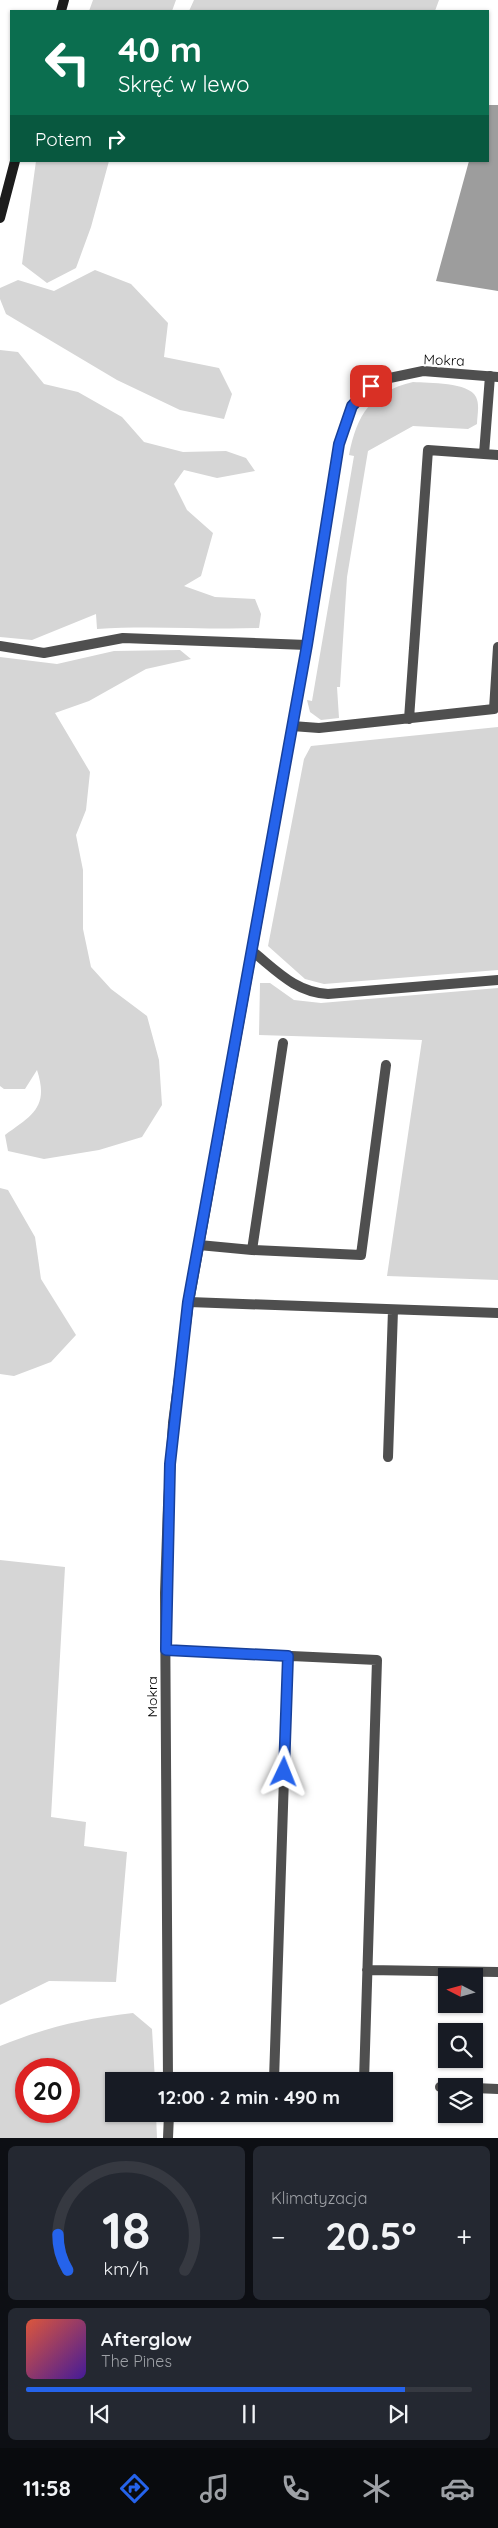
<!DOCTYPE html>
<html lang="pl">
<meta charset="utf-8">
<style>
:root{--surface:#171b24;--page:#242831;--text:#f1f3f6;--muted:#9ea1a6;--line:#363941;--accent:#2563eb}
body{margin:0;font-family:Quicksand,sans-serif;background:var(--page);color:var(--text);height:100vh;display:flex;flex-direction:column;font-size:19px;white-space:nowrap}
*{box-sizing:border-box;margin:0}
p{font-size:16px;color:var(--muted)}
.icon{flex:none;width:28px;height:28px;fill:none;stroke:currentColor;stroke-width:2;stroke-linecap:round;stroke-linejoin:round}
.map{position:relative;height:2138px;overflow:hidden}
.details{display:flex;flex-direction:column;gap:8px;padding:8px;background:#0d0f14;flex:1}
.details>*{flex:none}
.banner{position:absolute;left:10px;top:10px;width:479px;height:152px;border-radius:0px;box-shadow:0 1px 4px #0004;background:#0b6e4f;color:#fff;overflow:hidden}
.needle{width:32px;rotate:276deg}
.tools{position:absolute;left:438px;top:1968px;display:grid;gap:10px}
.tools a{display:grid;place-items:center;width:45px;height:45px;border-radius:0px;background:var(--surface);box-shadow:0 1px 4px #0004;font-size:25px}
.speed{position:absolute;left:15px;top:2058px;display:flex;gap:10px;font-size:25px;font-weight:700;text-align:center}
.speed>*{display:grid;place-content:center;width:65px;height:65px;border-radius:50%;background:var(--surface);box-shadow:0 1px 4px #0004;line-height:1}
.speed .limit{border:8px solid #d22;background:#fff;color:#111}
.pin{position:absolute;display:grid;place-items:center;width:42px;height:42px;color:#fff;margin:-21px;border-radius:10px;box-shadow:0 2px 8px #0006}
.me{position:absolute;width:55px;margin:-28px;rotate:2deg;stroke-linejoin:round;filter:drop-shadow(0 0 4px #0008)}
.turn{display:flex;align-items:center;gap:18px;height:105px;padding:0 25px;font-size:22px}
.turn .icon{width:65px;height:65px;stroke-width:2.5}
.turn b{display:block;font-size:35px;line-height:42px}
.then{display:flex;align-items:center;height:48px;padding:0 25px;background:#0003;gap:10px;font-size:19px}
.big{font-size:38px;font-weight:700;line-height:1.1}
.details .tile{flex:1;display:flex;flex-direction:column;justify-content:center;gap:8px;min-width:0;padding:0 18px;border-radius:8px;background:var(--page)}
.details .dial{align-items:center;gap:0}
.dial svg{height:130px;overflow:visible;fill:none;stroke:var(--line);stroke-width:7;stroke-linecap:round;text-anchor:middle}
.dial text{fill:var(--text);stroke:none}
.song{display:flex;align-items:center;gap:15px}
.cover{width:60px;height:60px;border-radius:8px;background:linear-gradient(135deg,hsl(10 70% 55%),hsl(260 70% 35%))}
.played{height:5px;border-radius:2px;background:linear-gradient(90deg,var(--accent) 85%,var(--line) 85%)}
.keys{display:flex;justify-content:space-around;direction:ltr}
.heat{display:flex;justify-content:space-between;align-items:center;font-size:28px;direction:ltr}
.details .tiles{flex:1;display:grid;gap:8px;grid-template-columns:1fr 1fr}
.tile:last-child{grid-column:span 2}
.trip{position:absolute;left:105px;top:2072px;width:288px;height:50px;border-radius:0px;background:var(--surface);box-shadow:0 1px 4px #0004;font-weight:700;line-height:50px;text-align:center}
.dock{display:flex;height:80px;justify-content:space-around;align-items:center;background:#090b0e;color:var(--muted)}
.dock .icon{width:35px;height:35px}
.dock .selected{color:var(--accent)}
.dock b{font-size:22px;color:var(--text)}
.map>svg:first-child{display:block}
</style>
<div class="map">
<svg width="498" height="2138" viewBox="0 0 498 2138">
<rect width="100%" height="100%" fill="#fff"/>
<!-- green -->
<path fill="#d6d6d6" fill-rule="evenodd" d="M93,0H176L172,11H89Z
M194,0H439L435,11H189Z
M36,161H109L91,227L76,268L47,283L22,264Z
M95,270L131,284L168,323L164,357L219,368L232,394L224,419L180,410L117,380L6,314L0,299V288L18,280L54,291Z
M0,350L18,352L44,384L78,392L122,417L144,442L183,452L226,451L246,458L255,471L217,478L184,470L174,484L187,510L213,533L201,576L184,586L215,597L255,599L261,614L259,628C205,630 151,625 97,629L96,614L32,640L0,637Z
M413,382C429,383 469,382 476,397C480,405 477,416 477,424L468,429L413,426L368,451L347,577L340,687H337L339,718L321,720L310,712L307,700L312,701L354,456L349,455C357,414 371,392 413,382Z
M180,650L191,659L146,669L89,701L55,713L90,772L86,810L76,835L83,870V929L91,967L111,989L147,1016L159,1060L162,1105L142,1137L99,1150L44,1159L8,1151L5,1135C33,1115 49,1107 37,1070L25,1089H4L0,1086V657L57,664L114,651Z
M498,727V970L324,984L305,979L268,946L304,759L311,746Z
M260,983H270L294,1000L321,1003L498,988V1280L387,1276L422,1040L259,1035Z
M0,1188L8,1190L35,1237L41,1279L76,1335L51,1362L14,1376L0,1374Z
M0,1560L65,1567L51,1817L86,1822L84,1846L127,1852L116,1982L49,1981L0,2005Z
M133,2013L152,2029L155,2081H114V2114H156L157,2138H0V2046C47,2027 82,2019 133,2013ZM26,2069H69V2111H26Z"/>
<!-- water -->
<path fill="#9d9d9d" d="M488,105H498V291L436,281L469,161H488Z"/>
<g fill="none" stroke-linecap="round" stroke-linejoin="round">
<!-- service -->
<path stroke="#4f4f4f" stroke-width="10" d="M484,454L490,376
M0,646L44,653L123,638L307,645
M409,719L428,450L498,455
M292,726L319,728L494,709L498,647
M252,951C277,971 295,992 328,994L498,980
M199,1245L252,1250L283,1043
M252,1250L361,1255L386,1065
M189,1302L498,1313
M388,1457L393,1310
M166,1650L377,1660L364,2081
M288,1656L274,2080L305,2081
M367,1970L498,1972
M440,2087H446
M474,2088L498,2089"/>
<!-- minor -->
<path stroke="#4f4f4f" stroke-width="10" d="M168,2081L165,1593L168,1505L173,1423L189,1302L307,645L339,444L352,405L380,380L423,371L498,377
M168,2138L169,2114"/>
<!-- secondary -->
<path stroke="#1c1c1c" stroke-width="10" d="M61,11L64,0
M0,218L15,161"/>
</g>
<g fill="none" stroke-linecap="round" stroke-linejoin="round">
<!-- route casing -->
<g stroke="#184099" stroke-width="12">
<path id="route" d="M284,1772L288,1656L166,1650L170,1464L188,1302L307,645L339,444L352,406L371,386"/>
</g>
<!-- route -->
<use href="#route" stroke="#2563eb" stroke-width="9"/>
</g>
<g text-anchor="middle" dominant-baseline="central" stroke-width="4.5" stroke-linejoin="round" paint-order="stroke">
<!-- street labels -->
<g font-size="14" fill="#000" stroke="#fff">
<text transform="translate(444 360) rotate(2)">Mokra</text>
<text transform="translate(152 1697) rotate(-90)">Mokra</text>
</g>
</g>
</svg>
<div class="tools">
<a><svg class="needle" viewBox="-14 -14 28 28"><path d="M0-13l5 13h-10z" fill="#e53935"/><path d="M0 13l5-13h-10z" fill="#9ea1a6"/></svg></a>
<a><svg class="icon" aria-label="search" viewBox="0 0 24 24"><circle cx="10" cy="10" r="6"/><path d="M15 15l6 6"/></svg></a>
<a><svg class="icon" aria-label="layers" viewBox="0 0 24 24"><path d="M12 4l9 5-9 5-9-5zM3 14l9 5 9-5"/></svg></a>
</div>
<div class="speed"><div class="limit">20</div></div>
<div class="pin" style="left:371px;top:386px;background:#d93025"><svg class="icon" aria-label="arrive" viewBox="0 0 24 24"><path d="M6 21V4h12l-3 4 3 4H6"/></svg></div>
<svg class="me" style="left:284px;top:1772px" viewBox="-20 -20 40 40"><path d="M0-17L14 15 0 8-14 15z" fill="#2563eb" stroke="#fff" stroke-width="4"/></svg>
<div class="trip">12:00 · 2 min · 490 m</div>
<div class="banner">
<div class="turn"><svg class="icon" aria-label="left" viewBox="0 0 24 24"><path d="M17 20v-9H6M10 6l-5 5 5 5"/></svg><div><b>40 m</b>Skręć w lewo</div></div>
<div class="then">Potem<svg class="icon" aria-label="right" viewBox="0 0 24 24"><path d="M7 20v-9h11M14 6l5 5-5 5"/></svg></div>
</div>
</div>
<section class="details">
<div class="tiles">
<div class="tile dial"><svg viewBox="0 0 100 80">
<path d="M14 69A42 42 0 1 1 86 69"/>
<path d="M14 69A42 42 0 0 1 8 47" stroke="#2563eb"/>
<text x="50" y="56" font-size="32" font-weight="700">18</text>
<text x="50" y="72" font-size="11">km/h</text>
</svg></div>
<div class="tile"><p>Klimatyzacja</p>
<div class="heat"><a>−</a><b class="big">20.5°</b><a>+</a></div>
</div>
<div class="tile">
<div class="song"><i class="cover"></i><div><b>Afterglow</b><p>The Pines</p></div></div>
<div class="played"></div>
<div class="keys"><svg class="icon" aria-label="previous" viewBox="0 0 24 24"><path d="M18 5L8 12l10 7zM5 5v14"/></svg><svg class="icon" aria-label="pause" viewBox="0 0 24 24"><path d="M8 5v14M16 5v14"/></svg><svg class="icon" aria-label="next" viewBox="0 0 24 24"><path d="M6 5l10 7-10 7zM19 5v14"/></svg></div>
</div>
</div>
</section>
<nav class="dock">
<b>11:58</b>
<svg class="icon selected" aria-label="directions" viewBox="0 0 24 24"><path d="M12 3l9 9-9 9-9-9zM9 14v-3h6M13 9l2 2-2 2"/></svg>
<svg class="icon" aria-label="music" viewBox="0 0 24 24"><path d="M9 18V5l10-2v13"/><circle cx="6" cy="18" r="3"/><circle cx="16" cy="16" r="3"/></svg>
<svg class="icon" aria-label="phone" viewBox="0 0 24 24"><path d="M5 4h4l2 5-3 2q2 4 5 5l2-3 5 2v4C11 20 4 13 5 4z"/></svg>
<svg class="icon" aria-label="climate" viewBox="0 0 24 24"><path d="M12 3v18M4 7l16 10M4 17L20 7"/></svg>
<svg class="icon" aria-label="car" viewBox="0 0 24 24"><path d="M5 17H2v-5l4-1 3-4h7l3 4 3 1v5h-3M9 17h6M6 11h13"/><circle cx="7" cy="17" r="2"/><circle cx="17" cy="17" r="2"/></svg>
</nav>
